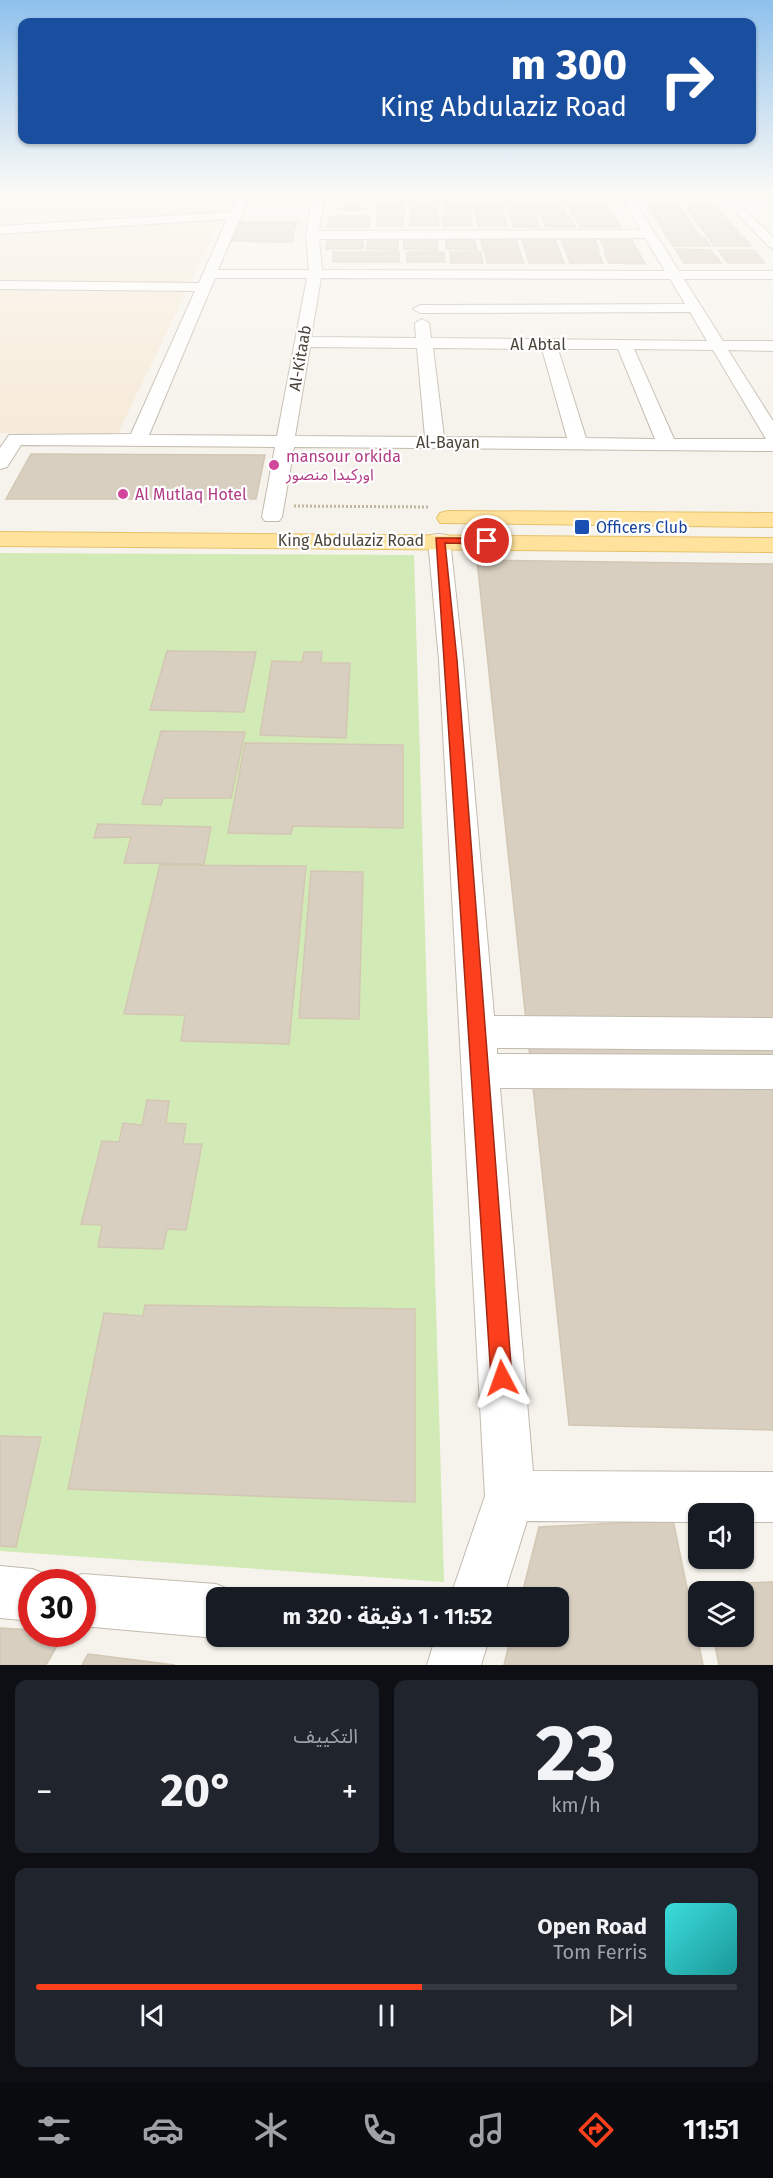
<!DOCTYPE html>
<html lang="ar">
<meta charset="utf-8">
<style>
:root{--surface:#171b24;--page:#20242c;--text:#f1f3f6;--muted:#9ea1a6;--line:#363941;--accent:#fc3f1d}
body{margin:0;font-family:"Fira Sans","Noto Sans Arabic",sans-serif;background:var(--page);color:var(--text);direction:rtl;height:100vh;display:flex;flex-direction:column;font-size:22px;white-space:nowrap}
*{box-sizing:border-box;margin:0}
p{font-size:20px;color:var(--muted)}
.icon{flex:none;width:33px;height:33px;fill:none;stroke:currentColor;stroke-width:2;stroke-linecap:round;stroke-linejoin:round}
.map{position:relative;height:1665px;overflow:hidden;direction:ltr}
.sheet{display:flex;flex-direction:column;gap:15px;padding:15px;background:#0d0f14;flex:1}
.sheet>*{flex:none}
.hud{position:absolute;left:18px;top:18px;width:738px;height:126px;border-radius:12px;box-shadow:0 2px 4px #0004;direction:rtl;background:#1a4fa0;color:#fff;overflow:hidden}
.controls{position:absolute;left:688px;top:1503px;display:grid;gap:12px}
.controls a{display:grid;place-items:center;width:66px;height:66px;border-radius:12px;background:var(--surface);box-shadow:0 2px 4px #0004;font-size:30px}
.speed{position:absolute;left:18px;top:1569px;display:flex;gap:12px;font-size:30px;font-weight:700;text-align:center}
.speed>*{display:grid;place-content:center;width:78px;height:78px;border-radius:50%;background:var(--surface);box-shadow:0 2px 4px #0004;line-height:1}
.speed .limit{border:9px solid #d22;background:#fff;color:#111}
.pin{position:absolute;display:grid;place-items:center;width:51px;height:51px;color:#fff;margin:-26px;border:3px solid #fff;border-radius:50%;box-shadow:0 2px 6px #0007}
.me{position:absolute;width:66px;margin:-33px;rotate:356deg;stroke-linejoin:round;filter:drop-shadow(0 0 4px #0008)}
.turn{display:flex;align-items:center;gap:21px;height:126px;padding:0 30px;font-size:27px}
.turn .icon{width:78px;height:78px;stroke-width:2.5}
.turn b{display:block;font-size:42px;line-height:51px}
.big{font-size:45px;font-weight:700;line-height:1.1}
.sheet .tile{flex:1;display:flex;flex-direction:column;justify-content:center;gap:9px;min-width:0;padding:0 21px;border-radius:12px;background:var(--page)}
.sheet .dial{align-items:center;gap:0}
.dial b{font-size:78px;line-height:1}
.song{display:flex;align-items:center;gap:18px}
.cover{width:72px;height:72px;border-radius:9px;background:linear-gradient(135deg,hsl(180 70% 55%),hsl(180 70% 35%))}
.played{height:6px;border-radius:3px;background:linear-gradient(90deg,var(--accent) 55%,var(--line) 55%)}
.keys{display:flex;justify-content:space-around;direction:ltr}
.heat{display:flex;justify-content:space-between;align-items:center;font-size:33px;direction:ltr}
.sheet .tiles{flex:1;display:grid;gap:15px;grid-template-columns:1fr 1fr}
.tile:last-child{grid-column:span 2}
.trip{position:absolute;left:206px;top:1587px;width:363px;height:60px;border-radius:12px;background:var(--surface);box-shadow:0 2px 4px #0004;font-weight:700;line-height:60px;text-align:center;direction:rtl}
.dock{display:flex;height:96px;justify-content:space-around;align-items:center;background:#090b0e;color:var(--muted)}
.dock .icon{width:42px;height:42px}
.dock .current{color:var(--accent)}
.dock b{font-size:27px;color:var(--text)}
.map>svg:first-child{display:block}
</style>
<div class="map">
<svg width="773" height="1665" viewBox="0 0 773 1665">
<rect width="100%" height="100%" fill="#f6f3ec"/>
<!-- commercial -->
<path fill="#f7ead8" d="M230,201L118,433H0V210Z"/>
<!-- green -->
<path fill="#d2eab5" d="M0,553L414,555L444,1582L0,1551Z"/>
<!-- building -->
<path fill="#d8cfc1" stroke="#d3c7b4" stroke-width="1.5" d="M410,204L437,205L438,214H410Z
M444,204H470L472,214L445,213Z
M344,205H362V210H343Z
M377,205H404V214H376Z
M474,205H501L503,214H476Z
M507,205H563L567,215H510Z
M568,205H607L612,215L572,214Z
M685,205L716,206L725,217H693Z
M648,206H679L687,217H655Z
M330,216H370L369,227H328Z
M377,216H403V226H377Z
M410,216H438L439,226H410Z
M442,216H471L472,226H443Z
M476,216H505L507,226H478Z
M510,216H536L539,227H513Z
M542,216H570L575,227H546Z
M575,217H615L621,227H580Z
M656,218L688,219L694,226H661Z
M694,219H728L734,227L699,226Z
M236,222H297L294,231H232Z
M661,227L694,228L700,236H666Z
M701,228H735L741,236H707Z
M234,233H294L292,242L230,241Z
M667,237H704L710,246H673Z
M708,237H744L751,246H714Z
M327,238H363V249H326Z
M368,238H398V250L367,249Z
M561,238H594L599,250H565Z
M404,239H437L438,250L404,249Z
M446,239L475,240L477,250L446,249Z
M481,239H516L519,250H483Z
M522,239H555L559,250H525Z
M600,239H631L638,251L605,250Z
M675,249L711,250L721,263H684Z
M718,250H754L765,263H728Z
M333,252H399V262H333Z
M407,252H444L445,262H407Z
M450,252H481L483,263H451Z
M485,252H520L524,263H487Z
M526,252H560L564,263H529Z
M566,252H598L603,263H570Z
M604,252L639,253L645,264L609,263Z
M31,454L265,455L256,499H6Z
M477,560L773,564V1430L569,1425Z
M167,651L256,652L244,712L150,710Z
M304,652H322L321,663H350L346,738L260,735L272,661L302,662Z
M161,731L245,732L231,798H163L161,805L142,804Z
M245,743L403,745V828L293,826L291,834L228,833Z
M98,824L211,827L204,864L124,863L131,837L94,838Z
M160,865L306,866L289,1044L181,1041L185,1015L124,1014Z
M311,871L363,872L359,1019L299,1018Z
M147,1100L169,1101L166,1123L186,1124L183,1144H202L186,1230L167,1229L163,1249L98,1247L102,1225L81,1224L102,1141L119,1142L123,1123L142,1125Z
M145,1305L415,1309V1502L68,1489L104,1313L143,1316Z
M0,1436L41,1437L16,1547L0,1546Z
M673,1520L703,1665H504L511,1636H558V1598H521L539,1527Z
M773,1582V1665H719L713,1636H744V1592H704L703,1584Z
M0,1628L32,1630V1634H64L46,1665H0Z
M88,1654L175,1665H82Z"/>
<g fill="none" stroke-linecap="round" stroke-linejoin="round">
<!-- minor casing -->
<g stroke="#c2bbae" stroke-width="2">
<path id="minor" d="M242,196L248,199L218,270H309L306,235L312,199L318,196L324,199L319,231L641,230L622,199L632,197L679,271H773V279H684L723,341H773V351L728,350L773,421V451L294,447L282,517L279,521H265L262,517L275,447L21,445L7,467L0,469V448L9,435L131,434L195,291L0,289V281L199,283L227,219L0,234V226L231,212L238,197ZM645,238L665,271L322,270L319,239ZM215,278H307L277,436L149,435ZM321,278L670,279L685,304L420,305L413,309L420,313L690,312L707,341L431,338L429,323L422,319L415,323L416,338L311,337ZM310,347L417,348L425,437L295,436ZM433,348L542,349L567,438L444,437ZM558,349H618L655,439L586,438ZM634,349L713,350L766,439H674Z
M725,197H733L773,237V248L769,247L725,201Z
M439,534L447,535L450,540L463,660L494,1016L773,1018V1050L497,1048V1054L773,1055V1089L500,1088L533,1471L773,1472V1522H744V1514H699V1522L527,1521L503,1598H450L485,1496L439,660L428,540L431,535Z
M0,1566L32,1569L51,1576L53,1582H32V1621L0,1618Z
M82,1574L216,1584L235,1592L237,1598H216V1636H218L216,1638L82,1626V1582H63Z
M436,1636H490L481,1665H427Z"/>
</g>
<!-- major casing -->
<g stroke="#e6c16a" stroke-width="2">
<path id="major" d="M102,193H773V198L415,201L146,199L0,205V197Z
M448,511L773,513V527L440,523L437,518L440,513Z
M0,532L773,538V552L0,546Z"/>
</g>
<!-- path -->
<path stroke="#c4b79f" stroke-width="3" stroke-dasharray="2 2" stroke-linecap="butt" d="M294,506L430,507"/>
<!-- minor -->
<use href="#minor" fill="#fff" fill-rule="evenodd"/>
<!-- major -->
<use href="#major" fill="#ffe39c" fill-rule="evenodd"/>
</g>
<!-- sky -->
<linearGradient id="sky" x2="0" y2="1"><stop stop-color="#8fc1ec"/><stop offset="0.45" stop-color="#fbfaf6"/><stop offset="1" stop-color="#fbfaf6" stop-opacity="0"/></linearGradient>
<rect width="773" height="426" fill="url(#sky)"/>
<!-- route -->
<path fill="#fc3f1d" stroke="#a42913" stroke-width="1.5" d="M436,538H487L492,541L487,544L445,543L457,660L512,1378L509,1386L502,1389L494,1386L491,1378Z"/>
<!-- markers -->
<g fill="#d1479c" stroke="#fff" stroke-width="2">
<circle cx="274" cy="465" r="6"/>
<circle cx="123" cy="494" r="6"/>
</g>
<rect fill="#1a4fb4" stroke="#fff" stroke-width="2" x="574" y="519" width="16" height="16" rx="3"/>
<g text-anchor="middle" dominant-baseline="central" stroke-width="4.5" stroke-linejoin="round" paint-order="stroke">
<!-- far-street labels -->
<g font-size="16" fill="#4b4439" stroke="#fff">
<text x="538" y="344">Al Abtal</text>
<text transform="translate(300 358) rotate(-80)">Al-Kitaab</text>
<text x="448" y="442">Al-Bayan</text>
<text x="351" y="540">King Abdulaziz Road</text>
</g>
<!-- far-hotel labels -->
<g font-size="16" fill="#b23c85" stroke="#fff" text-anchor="start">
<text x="286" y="456">mansour orkida<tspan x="286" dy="18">اوركيدا منصور</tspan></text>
<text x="135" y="494">Al Mutlaq Hotel</text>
</g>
<!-- far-transit labels -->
<g font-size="16" fill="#164399" stroke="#fff" text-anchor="start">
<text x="596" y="527">Officers Club</text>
</g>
</g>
</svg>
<div class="controls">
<a><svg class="icon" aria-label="sound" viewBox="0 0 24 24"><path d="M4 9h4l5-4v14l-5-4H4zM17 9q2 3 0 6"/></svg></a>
<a><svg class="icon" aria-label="layers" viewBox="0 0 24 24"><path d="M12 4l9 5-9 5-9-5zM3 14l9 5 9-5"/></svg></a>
</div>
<div class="speed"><div class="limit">30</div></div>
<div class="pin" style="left:487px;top:541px;background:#d93025"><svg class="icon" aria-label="arrive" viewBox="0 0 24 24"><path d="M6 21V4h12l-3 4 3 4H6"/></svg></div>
<svg class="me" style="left:502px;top:1378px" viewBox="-20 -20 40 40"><path d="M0-17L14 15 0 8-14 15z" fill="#fc3f1d" stroke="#fff" stroke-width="4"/></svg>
<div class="trip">11:52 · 1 دقيقة · 320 m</div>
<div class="hud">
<div class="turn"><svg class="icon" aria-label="right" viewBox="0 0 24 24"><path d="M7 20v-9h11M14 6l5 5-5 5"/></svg><div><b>300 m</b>King Abdulaziz Road</div></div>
</div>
</div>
<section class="sheet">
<div class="tiles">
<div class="tile dial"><b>23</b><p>km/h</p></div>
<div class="tile"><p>التكييف</p>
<div class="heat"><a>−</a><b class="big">20°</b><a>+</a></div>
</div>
<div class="tile">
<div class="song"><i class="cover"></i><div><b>Open Road</b><p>Tom Ferris</p></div></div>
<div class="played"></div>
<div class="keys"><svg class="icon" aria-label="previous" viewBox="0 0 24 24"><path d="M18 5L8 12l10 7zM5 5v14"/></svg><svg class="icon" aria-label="pause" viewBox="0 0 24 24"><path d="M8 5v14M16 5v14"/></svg><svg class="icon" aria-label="next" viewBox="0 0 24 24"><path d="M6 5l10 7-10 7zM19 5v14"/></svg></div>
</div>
</div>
</section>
<nav class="dock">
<b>11:51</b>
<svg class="icon current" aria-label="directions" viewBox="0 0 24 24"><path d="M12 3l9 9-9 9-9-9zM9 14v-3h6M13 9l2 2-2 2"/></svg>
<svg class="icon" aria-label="music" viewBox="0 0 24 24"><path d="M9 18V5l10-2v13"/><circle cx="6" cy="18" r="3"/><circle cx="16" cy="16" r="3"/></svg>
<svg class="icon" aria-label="phone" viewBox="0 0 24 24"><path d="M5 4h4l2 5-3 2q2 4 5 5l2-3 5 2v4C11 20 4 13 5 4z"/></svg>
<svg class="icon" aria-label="climate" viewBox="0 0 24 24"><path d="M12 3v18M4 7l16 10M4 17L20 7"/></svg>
<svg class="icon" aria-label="car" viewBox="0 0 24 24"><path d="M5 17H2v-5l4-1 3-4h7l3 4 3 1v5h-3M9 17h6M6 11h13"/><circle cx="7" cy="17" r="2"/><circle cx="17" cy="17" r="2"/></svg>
<svg class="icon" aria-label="filters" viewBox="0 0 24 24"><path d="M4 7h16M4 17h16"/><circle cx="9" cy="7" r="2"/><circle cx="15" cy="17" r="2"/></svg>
</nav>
